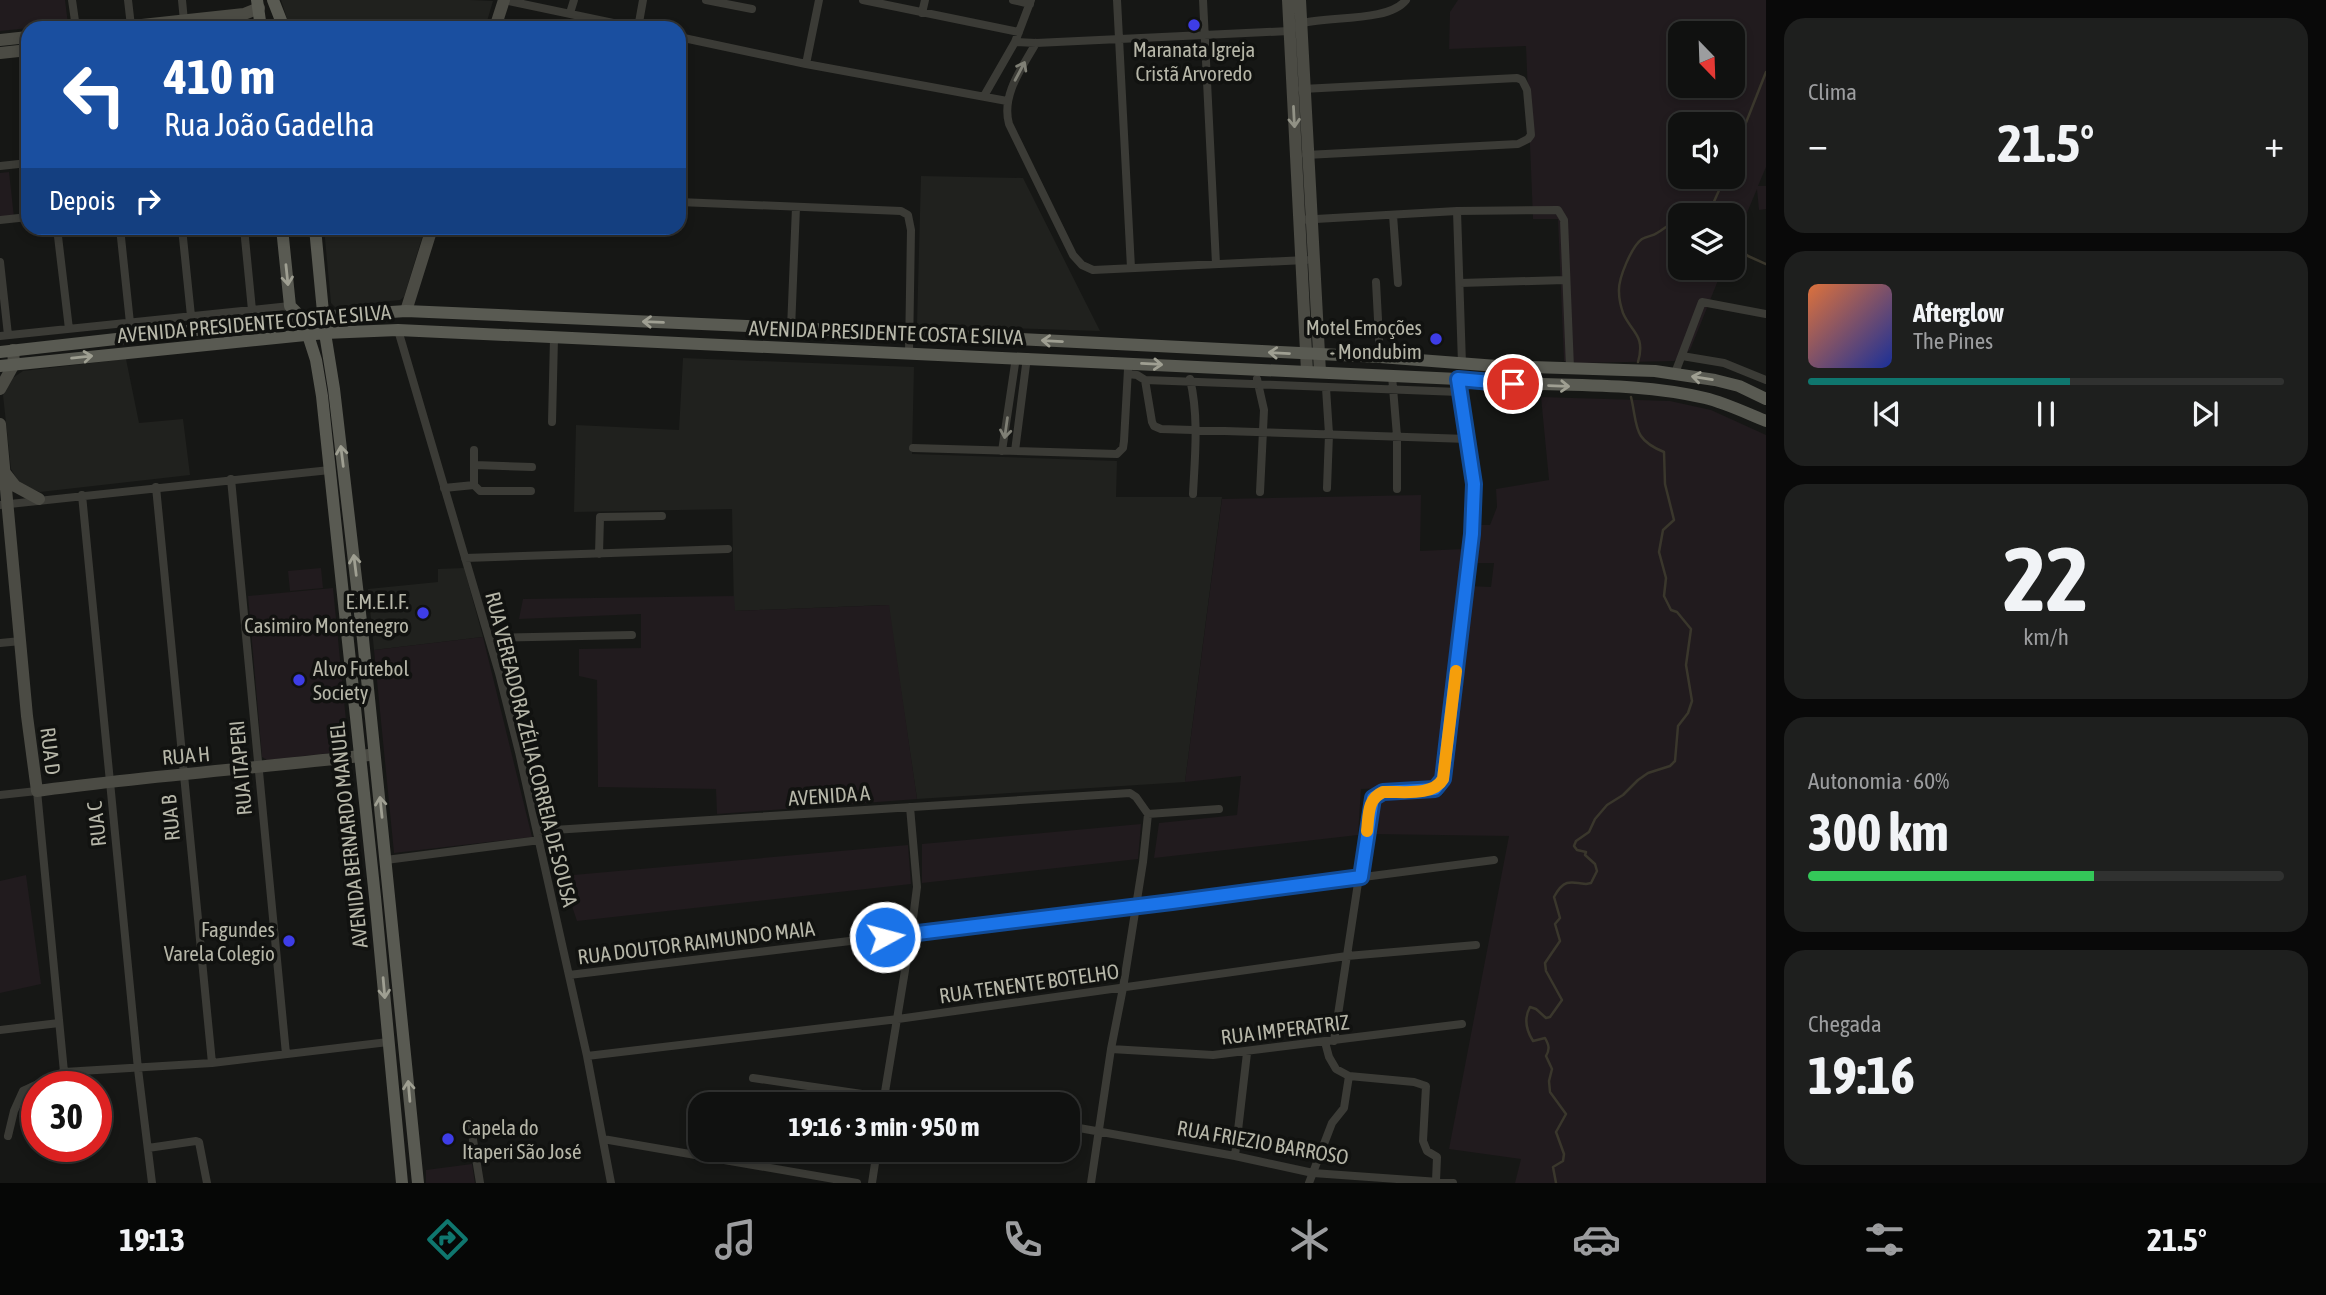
<!DOCTYPE html>
<html lang="pt">
<meta charset="utf-8">
<style>
:root{--surface:#101110;--page:#1e1f1e;--text:#f1f3f6;--muted:#9c9d9f;--line:#303130;--accent:#0f766e}
body{margin:0;font-family:"Asap Condensed",sans-serif;background:var(--page);color:var(--text);height:100vh;display:flex;flex-direction:column;font-size:26px;white-space:nowrap}
*{box-sizing:border-box;margin:0}
p{font-size:23px;color:var(--muted)}
.icon{flex:none;width:38px;height:38px;fill:none;stroke:currentColor;stroke-width:2;stroke-linecap:round;stroke-linejoin:round}
.map{position:relative;flex:1;overflow:hidden}
.drawer{display:flex;flex-direction:column;gap:18px;padding:18px;background:#090909;width:560px}
.drawer>*{flex:none}
.banner{position:absolute;left:21px;top:21px;width:665px;height:214px;border-radius:21px;box-shadow:0 4px 10px #0003,0 0 0 2px var(--line);background:#1a4fa0;color:#fff;overflow:hidden}
.needle{width:46px;rotate:157deg}
.fabs{position:absolute;left:1668px;top:21px;display:grid;gap:14px}
.fabs a{display:grid;place-items:center;width:77px;height:77px;border-radius:14px;background:var(--surface);box-shadow:0 4px 10px #0003,0 0 0 2px var(--line);font-size:35px}
.speed{position:absolute;left:21px;top:1071px;display:flex;gap:14px;font-size:35px;font-weight:700;text-align:center}
.speed>*{display:grid;place-content:center;width:91px;height:91px;border-radius:50%;background:var(--surface);box-shadow:0 4px 10px #0003,0 0 0 2px var(--line);line-height:1}
.speed .limit{border:10px solid #d22;background:#fff;color:#111}
.pin{position:absolute;display:grid;place-items:center;width:60px;height:60px;color:#fff;margin:-30px;border:4px solid #fff;border-radius:50%;box-shadow:0 2px 7px #0007}
.me{position:absolute;width:77px;margin:-38px;rotate:83deg;stroke-linejoin:round;filter:drop-shadow(0 0 5px #0008)}
.turn{display:flex;align-items:center;gap:24px;height:147px;padding:0 28px;font-size:32px}
.turn .icon{width:91px;height:91px;stroke-width:2.5}
.turn b{display:block;font-size:49px;line-height:60px}
.then{display:flex;align-items:center;height:66px;padding:0 28px;background:#0003;gap:14px;font-size:26px}
.big{font-size:52px;font-weight:700;line-height:1.1}
.drawer .tile{flex:1;display:flex;flex-direction:column;justify-content:center;gap:10px;min-width:0;padding:0 24px;border-radius:21px;background:var(--page)}
.drawer .dial{align-items:center;gap:0}
.dial b{font-size:91px;line-height:1}
.song{display:flex;align-items:center;gap:21px}
.cover{width:84px;height:84px;border-radius:10px;background:linear-gradient(135deg,hsl(20 70% 55%),hsl(230 70% 35%))}
.played{height:7px;border-radius:4px;background:linear-gradient(90deg,var(--accent) 55%,var(--line) 55%)}
.keys{display:flex;justify-content:space-around;direction:ltr}
.heat{display:flex;justify-content:space-between;align-items:center;font-size:38px;direction:ltr}
.charge{height:10px;border-radius:5px;background:linear-gradient(90deg,#34c759 60%,var(--line) 0)}
.trip{position:absolute;left:688px;top:1092px;width:392px;height:70px;border-radius:21px;background:var(--surface);box-shadow:0 4px 10px #0003,0 0 0 2px var(--line);font-weight:700;line-height:70px;text-align:center}
.dock{display:flex;height:112px;justify-content:space-around;align-items:center;background:#060706;color:var(--muted)}
.dock .icon{width:49px;height:49px}
.dock .selected{color:var(--accent)}
.dock b{font-size:32px;color:var(--text)}
main{display:flex;flex:1;min-height:0}
.map>svg:first-child{display:block}
</style>
<main>
<div class="map">
<svg width="1766" height="1183" viewBox="0 0 1766 1183">
<rect width="100%" height="100%" fill="#161715"/>
<!-- built -->
<path fill="#20211e" d="M281,0H470L493,1L485,28H290Z
M921,176L1023,178L1100,331L917,325Z
M324,228H425L404,297L400,300L335,307L331,303Z
M683,358L914,367L912,454L1117,461L1116,497H1222L1185,782L917,799L888,605L734,611L732,509L574,512L576,425L679,430Z
M126,359L139,423L183,419L190,475L40,492L20,484L11,469L3,395L11,379L23,371Z
M464,568L483,637L374,650L368,589L438,582V569Z"/>
<!-- green -->
<path fill="#211b1e" fill-rule="evenodd" d="M0,0H65L68,24L0,31Z
M1458,0H1766V167L1758,186H1766V209L1759,210L1757,189L1733,246L1732,215H1680V268H1723L1690,350L1674,361L1581,363L1564,361L1558,219H1533L1526,46L1449,49L1450,12ZM1680,33H1732V86H1680ZM1680,124H1732V177H1680Z
M9,172L14,217L0,218V173Z
M1541,397L1670,401L1711,410L1766,435V1183H1515L1521,1159L1449,1149L1509,836L1371,834L1373,806L1382,799L1443,795L1469,586L1491,587L1494,563H1475L1478,525H1490L1497,507L1496,489L1549,480Z
M1421,495L1420,551L1463,549L1433,786L1361,789L1358,835L1154,858L1159,823L1237,815L1241,776L1185,782L1222,499Z
M321,568L323,588L290,591L288,571Z
M333,588L349,751L267,760L262,757L248,596Z
M734,596L735,611L889,605L917,799L717,814L716,789L598,787L597,680L579,676V649L641,648V614L519,619L523,599Z
M483,637L532,837L394,853L374,650Z
M1141,824L1138,859L922,883V844Z
M908,845L911,884L577,921L562,876Z
M26,875L41,984L0,993V881Z
M472,1164L475,1183H426V1170Z"/>
<g fill="none" stroke-linecap="round" stroke-linejoin="round">
<!-- stream -->
<path stroke="#3a372c" stroke-width="2.5" d="M1732,158L1766,72
M1708,215L1725,177
M1732,241L1744,248L1742,251L1748,256L1766,264
M1638,362C1646,335 1631,332 1623,313C1621,307 1619,298 1619,292C1618,278 1632,246 1642,239C1647,236 1653,236 1657,233C1664,229 1667,225 1675,222L1680,225
M1556,1183L1553,1167L1563,1161L1564,1154L1556,1132L1566,1114L1550,1092L1549,1081L1552,1069L1546,1056C1550,1049 1549,1045 1545,1038L1533,1041C1526,1030 1524,1018 1530,1007L1536,1009L1546,1018L1550,1017L1562,1000L1546,971L1545,963L1560,941L1555,924L1560,918L1554,897C1563,880 1569,881 1586,884L1591,883L1597,871L1595,864L1585,855L1586,852L1577,850L1574,846L1576,841L1589,832L1595,819L1607,805L1623,795L1638,780L1648,773L1670,766L1675,761L1678,726L1688,713L1692,701L1686,665L1691,629L1677,612L1671,610L1664,596L1666,578L1659,552L1663,530L1674,520L1665,484L1664,452C1632,439 1638,426 1631,397"/>
<!-- street -->
<path stroke="#3b3b36" stroke-width="8" d="M72,0L76,28
M128,0L131,26
M182,0L184,21
M504,0L637,28
M706,0L752,9
M863,0L1019,32
M1013,0L1030,4
M1117,0L1131,268
M1203,0L1216,264
M570,13L574,0
M922,13L925,0
M638,28L643,0
M679,37L806,64L1007,101
M1015,42L1036,43L1289,31C1294,28 1299,24 1304,23C1330,16 1389,22 1406,0
M1036,43C1022,68 1001,95 1009,124L1073,255L1082,265L1093,270L1306,260
M806,64L819,0
M1302,89L1517,78L1522,80L1527,90L1531,135L1528,139L1518,144L1306,155
M984,96L1015,42L1031,0
M0,166L28,163
M679,202L901,211L908,215L911,230L909,353
M1457,211L1462,364
M1393,215L1398,283
M0,220L28,217
M1298,220L1457,211L1558,210L1564,220L1570,368
M57,228L69,329
M120,228L130,323
M182,228L191,316
M244,228L252,310
M0,262L8,335
M1376,282L1380,357
M1460,283L1565,280
M791,329L796,207
M398,330L499,673L519,752L587,1056L611,1183
M0,336L290,306
M1682,356L1724,363L1766,380
M1675,373L1702,302L1766,314
M1128,374L1137,375L1145,380L1459,392
M1392,376L1397,436V489
M1190,379C1199,417 1195,455 1193,494
M1257,379L1264,410L1260,492
M1145,380L1152,422L1154,426L1161,429L1468,439
M1326,388L1329,434L1327,488
M552,422L554,338
M913,448L1117,454L1123,448L1124,441L1128,369
M1002,451L1016,357
M1015,451L1027,357
M475,465L532,467
M231,479L286,1054
M474,485L480,491H531
M156,487L212,1063
M444,488L474,485V450
M82,495L138,1069L152,1183
M0,505L330,470
M599,554L600,517L662,516
M465,558L728,549
M489,638L632,635
M0,643L21,641
M0,795L37,791L64,1072
M1148,814L1219,809
M538,831L1130,793L1136,797L1148,814L1143,862L1123,988L1111,1049L1091,1183
M386,860L540,840
M569,975L1172,902L1494,860
M0,1030L59,1023
M1334,1041L1370,804C1383,775 1428,806 1443,779L1472,534L1474,484L1458,379
M1111,1049L1213,1055L1462,1024
M587,1056L898,1019L1347,956L1476,945
M1349,1076L1414,1082L1426,1086L1423,1141L1427,1151L1437,1157L1436,1181
M753,1078L930,1104
M883,1104L911,934L917,887L910,807
M470,1121L480,1183
M1068,1126L1235,1156L1313,1173L1453,1183
M8,1136L14,1111L23,1091L64,1072L212,1063L388,1042
M603,1139L857,1183
M148,1148L196,1141L199,1142L207,1183
M1235,1156L1247,1053
M872,1183L877,1150
M1309,1183L1332,1123L1344,1108L1349,1076L1336,1069L1329,1057L1325,1042"/>
<!-- secondary -->
<path stroke="#4b4b44" stroke-width="12" d="M1288,0L1307,371
M1300,0L1320,372
M114,28L244,14L259,8
M244,28L260,26
M495,28L504,0
M0,40L28,37
M0,53L28,50
M406,311L432,228
M0,389L14,364L13,350
M0,424L27,716L37,791C147,776 258,768 369,755
M5,473L15,486L39,499"/>
<!-- primary -->
<path stroke="#595a52" stroke-width="12" d="M257,0L261,28
M273,0L284,28
M282,228L290,306L302,318L308,335L316,360L322,396L375,897L402,1183
M315,228L325,333L334,389L363,639L418,1183
M0,352L302,318L406,311L858,331L1380,357L1497,366L1655,371L1715,380L1739,386L1766,399
M0,366L325,333L398,330L1458,379C1540,389 1625,379 1705,398C1726,403 1746,413 1766,421"/>
</g>
<!-- one-way arrows -->
<defs><path id="oneway-shaft" d="M-6 0H5M1.5-3L5.5 0L1.5 3" fill="none" stroke-width="1.6" stroke-linecap="round" stroke-linejoin="round" transform="scale(1.75)"/></defs>
<g stroke="#7f7f75">
<use href="#oneway-shaft" transform="translate(1020 71) rotate(-62)"/>
<use href="#oneway-shaft" transform="translate(1006 428) rotate(98)"/>
</g>
<use stroke="#919185" href="#oneway-shaft" transform="translate(1294 117) rotate(87)"/>
<g stroke="#9f9f92">
<use href="#oneway-shaft" transform="translate(287 275) rotate(84)"/>
<use href="#oneway-shaft" transform="translate(653 322) rotate(-178)"/>
<use href="#oneway-shaft" transform="translate(1052 341) rotate(-177)"/>
<use href="#oneway-shaft" transform="translate(1279 353) rotate(-177)"/>
<use href="#oneway-shaft" transform="translate(82 357) rotate(-6)"/>
<use href="#oneway-shaft" transform="translate(1152 364) rotate(3)"/>
<use href="#oneway-shaft" transform="translate(1702 378) rotate(-171)"/>
<use href="#oneway-shaft" transform="translate(1559 386) rotate(2)"/>
<use href="#oneway-shaft" transform="translate(342 456) rotate(-97)"/>
<use href="#oneway-shaft" transform="translate(355 565) rotate(-97)"/>
<use href="#oneway-shaft" transform="translate(381 807) rotate(-96)"/>
<use href="#oneway-shaft" transform="translate(384 988) rotate(85)"/>
<use href="#oneway-shaft" transform="translate(409 1091) rotate(-95)"/>
</g>
<g fill="none" stroke-linecap="round" stroke-linejoin="round">
<!-- route casing -->
<g stroke="#114b97" stroke-width="18">
<path id="route" d="M885,937L1172,902L1361,877L1373,798L1383,792L1435,789L1443,779L1472,534L1474,484L1458,379L1513,384"/>
</g>
<!-- route -->
<use href="#route" stroke="#1a73e8" stroke-width="12"/>
<!-- slow -->
<path stroke="#f59e0b" stroke-width="12" d="M1367,831C1369,815 1367,799 1383,792C1401,791 1433,797 1443,779L1456,671"/>
</g>
<!-- markers -->
<g fill="#3e3de7" stroke="#111210" stroke-width="2.5">
<circle cx="1194" cy="25" r="7"/>
<circle cx="1436" cy="339" r="7"/>
<circle cx="423" cy="613" r="7"/>
<circle cx="299" cy="680" r="7"/>
<circle cx="289" cy="941" r="7"/>
<circle cx="448" cy="1139" r="7"/>
</g>
<g text-anchor="middle" dominant-baseline="central" stroke-width="7" stroke-linejoin="round" paint-order="stroke">
<!-- poi labels -->
<g font-size="21" fill="#b6b6a8" stroke="#111210" text-anchor="end">
<text x="1194" y="49" text-anchor="middle">Maranata Igreja<tspan x="1194" dy="24">Cristã Arvoredo</tspan></text>
<text x="1422" y="327">Motel Emoções<tspan x="1422" dy="24">- Mondubim</tspan></text>
<text x="409" y="601">E.M.E.I.F.<tspan x="409" dy="24">Casimiro Montenegro</tspan></text>
<text x="313" y="668" text-anchor="start">Alvo Futebol<tspan x="313" dy="24">Society</tspan></text>
<text x="275" y="929">Fagundes<tspan x="275" dy="24">Varela Colegio</tspan></text>
<text x="462" y="1127" text-anchor="start">Capela do<tspan x="462" dy="24">Itaperi São José</tspan></text>
</g>
<!-- street labels -->
<g font-size="21" fill="#b6b6a8" stroke="#111210">
<text transform="translate(254 323) rotate(-5)">AVENIDA PRESIDENTE COSTA E SILVA</text>
<text transform="translate(886 332) rotate(2)">AVENIDA PRESIDENTE COSTA E SILVA</text>
<text transform="translate(532 749) rotate(76)">RUA VEREADORA ZÉLIA CORREIA DE SOUSA</text>
<text transform="translate(51 751) rotate(83)">RUA D</text>
<text transform="translate(186 755) rotate(-5)">RUA H</text>
<text transform="translate(240 768) rotate(-95)">RUA ITAPERI</text>
<text transform="translate(829 795) rotate(-4)">AVENIDA A</text>
<text transform="translate(170 818) rotate(-95)">RUA B</text>
<text transform="translate(96 824) rotate(-96)">RUA C</text>
<text transform="translate(348 835) rotate(-96)">AVENIDA BERNARDO MANUEL</text>
<text transform="translate(696 942) rotate(-7)">RUA DOUTOR RAIMUNDO MAIA</text>
<text transform="translate(1029 983) rotate(-8)">RUA TENENTE BOTELHO</text>
<text transform="translate(1285 1029) rotate(-7)">RUA IMPERATRIZ</text>
<text transform="translate(1263 1142) rotate(10)">RUA FRIEZIO BARROSO</text>
</g>
</g>
</svg>
<div class="fabs">
<a><svg class="needle" viewBox="-14 -14 28 28"><path d="M0-13l5 13h-10z" fill="#e53935"/><path d="M0 13l5-13h-10z" fill="#9c9d9f"/></svg></a>
<a><svg class="icon" aria-label="sound" viewBox="0 0 24 24"><path d="M4 9h4l5-4v14l-5-4H4zM17 9q2 3 0 6"/></svg></a>
<a><svg class="icon" aria-label="layers" viewBox="0 0 24 24"><path d="M12 4l9 5-9 5-9-5zM3 14l9 5 9-5"/></svg></a>
</div>
<div class="speed"><div class="limit">30</div></div>
<div class="pin" style="left:1513px;top:384px;background:#d93025"><svg class="icon" aria-label="arrive" viewBox="0 0 24 24"><path d="M6 21V4h12l-3 4 3 4H6"/></svg></div>
<svg class="me" style="left:885px;top:937px" viewBox="-20 -20 40 40"><circle r="17" fill="#1a73e8" stroke="#fff" stroke-width="3"/><path d="M0-11L8 9 0 5-8 9z" fill="#fff"/></svg>
<div class="trip">19:16 · 3 min · 950 m</div>
<div class="banner">
<div class="turn"><svg class="icon" aria-label="left" viewBox="0 0 24 24"><path d="M17 20v-9H6M10 6l-5 5 5 5"/></svg><div><b>410 m</b>Rua João Gadelha</div></div>
<div class="then">Depois<svg class="icon" aria-label="right" viewBox="0 0 24 24"><path d="M7 20v-9h11M14 6l5 5-5 5"/></svg></div>
</div>
</div>
<section class="drawer">
<div class="tile"><p>Clima</p>
<div class="heat"><a>−</a><b class="big">21.5°</b><a>+</a></div>
</div>
<div class="tile">
<div class="song"><i class="cover"></i><div><b>Afterglow</b><p>The Pines</p></div></div>
<div class="played"></div>
<div class="keys"><svg class="icon" aria-label="previous" viewBox="0 0 24 24"><path d="M18 5L8 12l10 7zM5 5v14"/></svg><svg class="icon" aria-label="pause" viewBox="0 0 24 24"><path d="M8 5v14M16 5v14"/></svg><svg class="icon" aria-label="next" viewBox="0 0 24 24"><path d="M6 5l10 7-10 7zM19 5v14"/></svg></div>
</div>
<div class="tile dial"><b>22</b><p>km/h</p></div>
<div class="tile"><p>Autonomia · 60%</p><b class="big">300 km</b><div class="charge"></div></div>
<div class="tile"><p>Chegada</p><b class="big">19:16</b></div>
</section>
</main>
<nav class="dock">
<b>19:13</b>
<svg class="icon selected" aria-label="directions" viewBox="0 0 24 24"><path d="M12 3l9 9-9 9-9-9zM9 14v-3h6M13 9l2 2-2 2"/></svg>
<svg class="icon" aria-label="music" viewBox="0 0 24 24"><path d="M9 18V5l10-2v13"/><circle cx="6" cy="18" r="3"/><circle cx="16" cy="16" r="3"/></svg>
<svg class="icon" aria-label="phone" viewBox="0 0 24 24"><path d="M5 4h4l2 5-3 2q2 4 5 5l2-3 5 2v4C11 20 4 13 5 4z"/></svg>
<svg class="icon" aria-label="climate" viewBox="0 0 24 24"><path d="M12 3v18M4 7l16 10M4 17L20 7"/></svg>
<svg class="icon" aria-label="car" viewBox="0 0 24 24"><path d="M5 17H2v-5l4-1 3-4h7l3 4 3 1v5h-3M9 17h6M6 11h13"/><circle cx="7" cy="17" r="2"/><circle cx="17" cy="17" r="2"/></svg>
<svg class="icon" aria-label="filters" viewBox="0 0 24 24"><path d="M4 7h16M4 17h16"/><circle cx="9" cy="7" r="2"/><circle cx="15" cy="17" r="2"/></svg>
<b>21.5°</b>
</nav>
